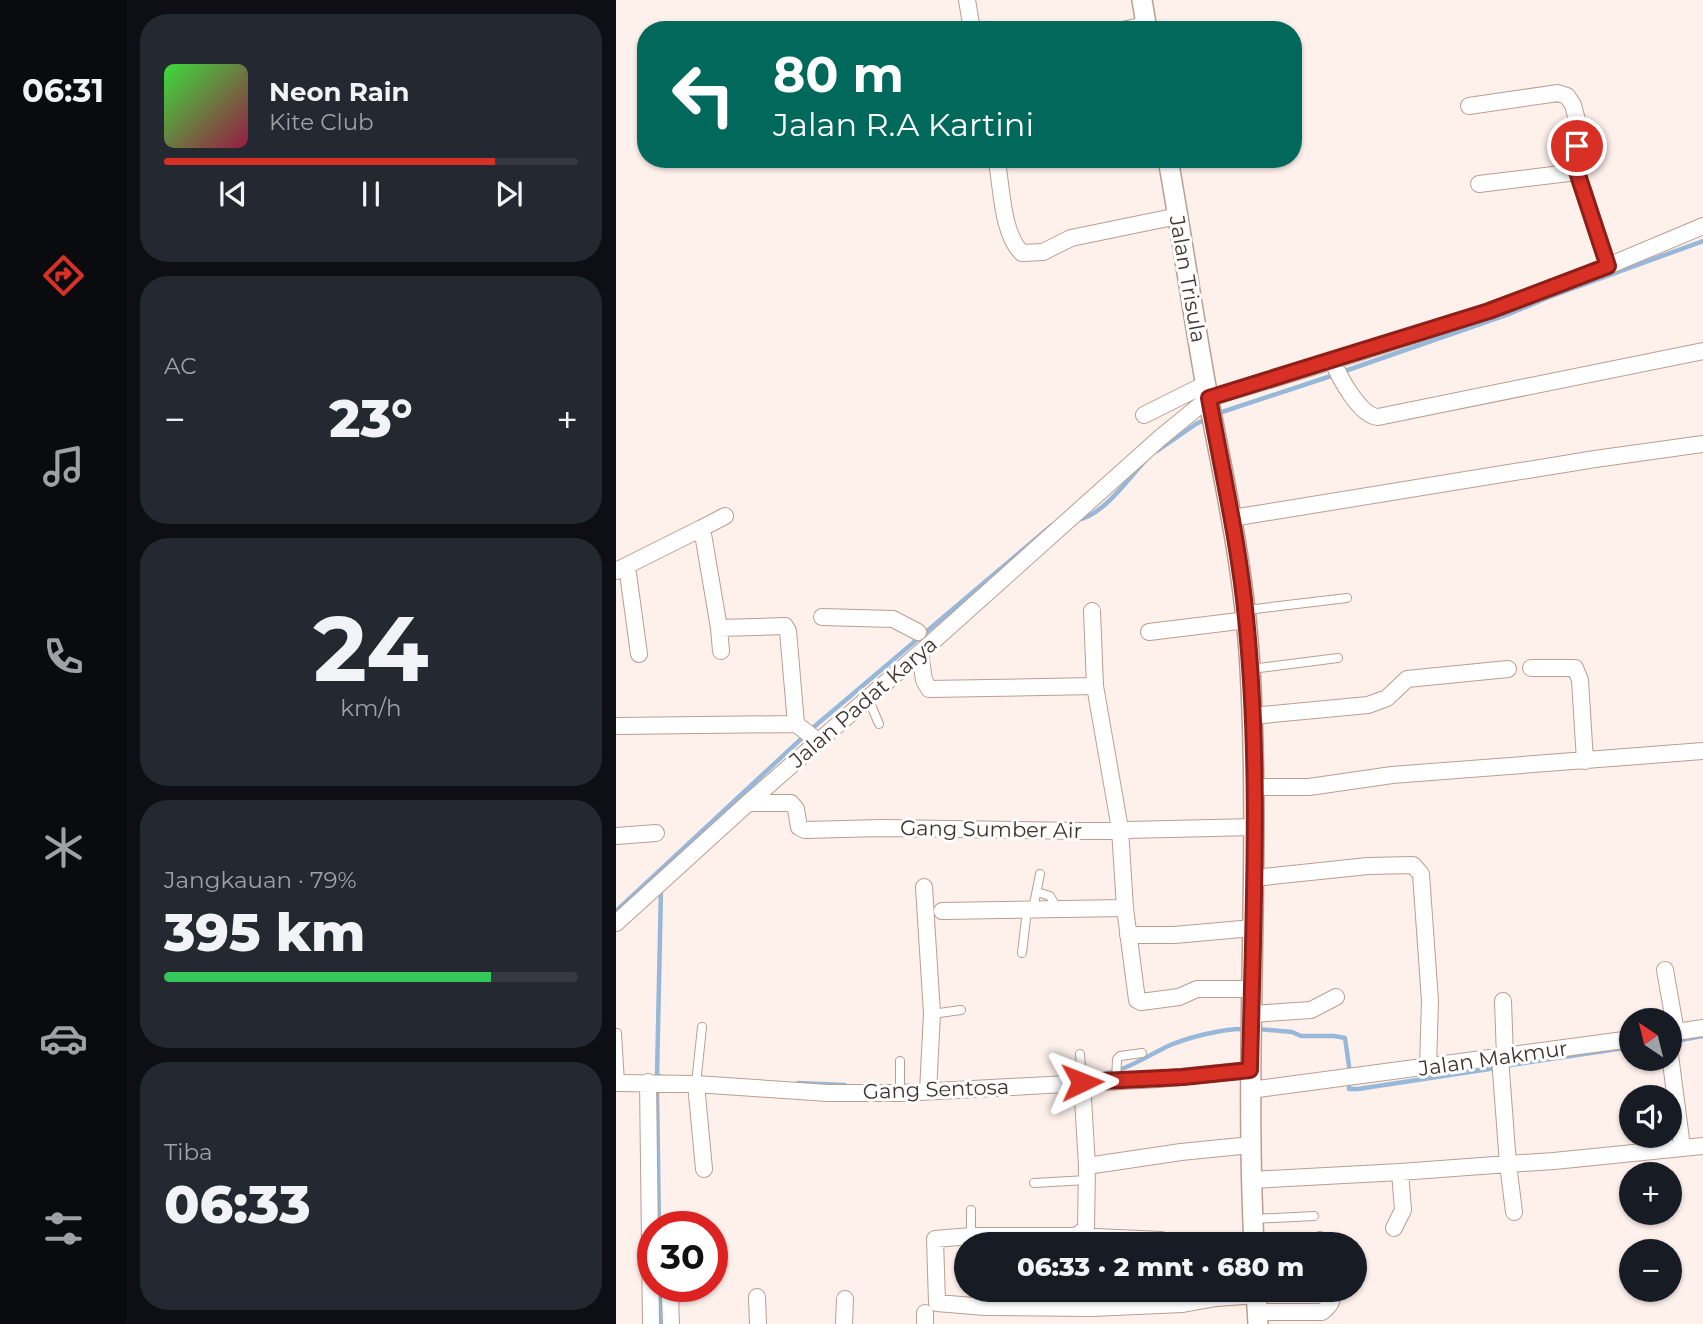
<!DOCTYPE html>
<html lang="id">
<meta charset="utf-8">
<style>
:root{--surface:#171b24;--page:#242831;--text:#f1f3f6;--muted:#9ea1a6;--line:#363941;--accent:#d93025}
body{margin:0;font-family:Montserrat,sans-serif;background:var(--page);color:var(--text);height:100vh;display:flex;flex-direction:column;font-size:26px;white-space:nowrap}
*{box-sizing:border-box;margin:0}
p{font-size:23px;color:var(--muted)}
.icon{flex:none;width:38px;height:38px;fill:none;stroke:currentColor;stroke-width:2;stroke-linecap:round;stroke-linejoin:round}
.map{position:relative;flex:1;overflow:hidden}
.sheet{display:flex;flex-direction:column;gap:14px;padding:14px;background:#0d0f14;width:490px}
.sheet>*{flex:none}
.banner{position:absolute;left:21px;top:21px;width:665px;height:147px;border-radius:28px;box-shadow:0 2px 5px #0004;background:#00695c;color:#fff;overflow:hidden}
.needle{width:46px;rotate:325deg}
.buttons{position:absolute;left:1003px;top:1008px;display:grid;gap:14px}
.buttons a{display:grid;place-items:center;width:63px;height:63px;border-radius:50%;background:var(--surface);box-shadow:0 2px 5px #0004;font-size:35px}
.speed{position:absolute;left:21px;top:1211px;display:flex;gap:14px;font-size:35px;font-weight:700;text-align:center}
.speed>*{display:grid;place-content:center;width:91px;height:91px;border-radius:50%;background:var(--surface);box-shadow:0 2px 5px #0004;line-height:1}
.speed .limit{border:10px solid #d22;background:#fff;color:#111}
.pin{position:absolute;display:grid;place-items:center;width:60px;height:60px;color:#fff;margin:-30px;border:4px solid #fff;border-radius:50%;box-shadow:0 2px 7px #0007}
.me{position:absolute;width:77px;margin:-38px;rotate:88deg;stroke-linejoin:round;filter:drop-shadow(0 0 5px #0008)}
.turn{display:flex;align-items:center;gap:24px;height:147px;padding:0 21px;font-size:32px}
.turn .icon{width:91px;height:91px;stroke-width:2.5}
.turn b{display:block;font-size:49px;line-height:60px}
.big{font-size:52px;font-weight:800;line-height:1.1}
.sheet .card{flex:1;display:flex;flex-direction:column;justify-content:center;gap:10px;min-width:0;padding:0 24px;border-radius:28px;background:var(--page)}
.sheet .dial{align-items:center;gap:0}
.dial b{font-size:91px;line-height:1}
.song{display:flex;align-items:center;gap:21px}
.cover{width:84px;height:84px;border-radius:10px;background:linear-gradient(135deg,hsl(120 70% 55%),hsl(340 70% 35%))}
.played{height:7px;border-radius:4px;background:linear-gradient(90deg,var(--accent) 80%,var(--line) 80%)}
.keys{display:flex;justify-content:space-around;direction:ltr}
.heat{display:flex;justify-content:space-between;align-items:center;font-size:38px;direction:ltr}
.charge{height:10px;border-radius:5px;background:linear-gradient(90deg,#34c759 79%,var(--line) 0)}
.trip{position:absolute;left:338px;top:1232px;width:413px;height:70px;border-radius:35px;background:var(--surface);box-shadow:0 2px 5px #0004;font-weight:800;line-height:70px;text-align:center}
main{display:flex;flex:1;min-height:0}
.tabs{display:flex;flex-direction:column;width:126px;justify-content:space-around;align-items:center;background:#090b0e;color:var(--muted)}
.tabs .icon{width:49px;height:49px}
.tabs .current{color:var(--accent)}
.tabs b{font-size:32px;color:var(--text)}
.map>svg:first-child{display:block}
</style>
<main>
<nav class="tabs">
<b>06:31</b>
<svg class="icon current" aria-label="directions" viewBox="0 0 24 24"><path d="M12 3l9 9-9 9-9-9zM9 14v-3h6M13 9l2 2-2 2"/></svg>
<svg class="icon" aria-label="music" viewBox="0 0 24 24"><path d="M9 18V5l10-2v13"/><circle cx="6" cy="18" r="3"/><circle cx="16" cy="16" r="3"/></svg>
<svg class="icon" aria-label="phone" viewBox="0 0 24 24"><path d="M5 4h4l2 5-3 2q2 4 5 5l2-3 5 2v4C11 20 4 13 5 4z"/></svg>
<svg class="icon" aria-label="climate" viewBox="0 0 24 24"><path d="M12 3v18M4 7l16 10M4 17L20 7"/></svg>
<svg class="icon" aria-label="car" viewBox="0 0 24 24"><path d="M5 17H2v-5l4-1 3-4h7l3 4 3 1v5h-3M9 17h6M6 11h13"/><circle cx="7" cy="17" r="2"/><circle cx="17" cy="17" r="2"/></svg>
<svg class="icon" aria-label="filters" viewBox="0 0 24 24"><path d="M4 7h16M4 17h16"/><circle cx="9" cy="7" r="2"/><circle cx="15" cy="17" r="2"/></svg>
</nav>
<section class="sheet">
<div class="card">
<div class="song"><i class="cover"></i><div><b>Neon Rain</b><p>Kite Club</p></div></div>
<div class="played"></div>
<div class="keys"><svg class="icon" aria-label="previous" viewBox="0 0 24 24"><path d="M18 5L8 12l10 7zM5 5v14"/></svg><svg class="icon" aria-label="pause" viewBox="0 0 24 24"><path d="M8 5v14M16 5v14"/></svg><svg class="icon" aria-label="next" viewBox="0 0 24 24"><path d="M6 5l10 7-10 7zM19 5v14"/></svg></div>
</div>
<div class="card"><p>AC</p>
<div class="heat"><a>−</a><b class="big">23°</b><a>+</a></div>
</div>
<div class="card dial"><b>24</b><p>km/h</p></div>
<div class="card"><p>Jangkauan · 79%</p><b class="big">395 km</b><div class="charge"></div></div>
<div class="card"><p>Tiba</p><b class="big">06:33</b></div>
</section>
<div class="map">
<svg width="1087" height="1324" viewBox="0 0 1087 1324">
<rect width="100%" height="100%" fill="#fef1ec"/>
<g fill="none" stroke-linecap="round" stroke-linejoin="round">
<!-- stream -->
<path stroke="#97b8d9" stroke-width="4.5" d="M726,372L893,314L931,298L1087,241
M600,414L718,375
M541,451L580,424L592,418
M460,520C486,517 511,480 529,461
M0,911L199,726L435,526
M642,1029L676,1032L685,1036H718L729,1038L734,1073
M1054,1042L1087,1036
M888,1066L1015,1047
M479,1075C506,1073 526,1059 550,1047C569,1038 608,1028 630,1029
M44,1076H41L45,889
M733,1082V1089H742L880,1068
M182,1083L229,1085
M41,1088L43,1227
M44,1286V1324"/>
<!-- service casing -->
<g stroke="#ba9e91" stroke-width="10">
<path id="service" d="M488,30L530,21
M630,610L731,598
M635,669L722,658
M252,698L263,724
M421,892L434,896L441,909
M417,909L424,874
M406,953L411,910
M316,1014L345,1010
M1,1033L4,1083
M464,1054L466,1082
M284,1061V1093
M500,1081L501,1059L504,1056L526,1053
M80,1084L86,1027
M418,1183L471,1180
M355,1210V1236
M638,1219L698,1216
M475,1290L476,1308"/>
</g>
<!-- minor casing -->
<g stroke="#ba9e91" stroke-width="18">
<path id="minor" d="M351,0L356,30
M853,106L942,93L951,96L957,105L961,120V172L992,266
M381,163C386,189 386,234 406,253L427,252L455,238L562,216
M863,184L961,172
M717,361C723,377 744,416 762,417L1087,351
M528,415L590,384
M616,518L979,459L1087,444
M86,528L109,516
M11,566L23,654
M0,571L86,528L103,628L169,626L172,631L180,724L202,741
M476,611L479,686
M206,617L277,619L302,632
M103,628L105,651
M533,632L631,620
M304,653L308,680L313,689L479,686L504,829L509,908L521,1000L525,1002L563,997L581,989H637
M915,668H959L964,680L969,761
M636,716L752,705L771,698L791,679L892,669
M0,726L180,724
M638,787H693L776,775L1087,751
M132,803H175L180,809L183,827L189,830L265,828L468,831L638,827
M0,836L40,833
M638,878L752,866L797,865L805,874L814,1001L812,1067
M308,887L316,1014L312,1091
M326,911L509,908
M0,923L132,803L314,644L544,438L593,398L717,361L873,311L992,266L1087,226
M512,935H558L637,928
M1049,970L1060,1032
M887,1001L889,1057
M636,1014L695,1010L720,997
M1054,1033L1087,1028
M1054,1055L1066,1147
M884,1058L892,1164L938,1161L1087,1146
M32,1082L35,1324
M466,1082L471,1166L470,1228L462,1235L456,1236H355L319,1239L321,1303L369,1307L476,1308L567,1304L600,1298L641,1295
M0,1083L80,1084L212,1093H284L543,1079L634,1070
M80,1084L88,1169
M634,1090L1015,1039
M471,1166L565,1152L635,1145
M635,1180L784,1172L892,1164L898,1212
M778,1228L787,1210L784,1172
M458,1236L545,1240L546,1244
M704,1240L706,1244
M54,1294L55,1324
M141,1297L142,1324
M642,1312H706C715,1305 717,1301 716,1290
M228,1324L229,1299
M309,1324V1313"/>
</g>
<!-- tertiary casing -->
<g stroke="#ba9e91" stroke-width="22">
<path id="tertiary" d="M526,0L531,30
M552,159C566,237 577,315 591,392C609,484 629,575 634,668C645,860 628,1052 638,1244
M640,1290L642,1324"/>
</g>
<!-- service -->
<use href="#service" stroke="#fff" stroke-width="8"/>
<!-- minor -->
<use href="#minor" stroke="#fff" stroke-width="16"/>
<!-- tertiary -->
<use href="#tertiary" stroke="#fff" stroke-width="19"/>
</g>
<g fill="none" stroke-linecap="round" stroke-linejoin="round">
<!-- route casing -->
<g stroke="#8d1f18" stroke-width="18">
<path id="route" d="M466,1082L567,1077L634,1070C637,920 645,768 630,618C623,544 606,471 593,398L873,311L992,266L961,172V146"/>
</g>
<!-- route -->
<use href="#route" stroke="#d93025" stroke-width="12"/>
</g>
<g text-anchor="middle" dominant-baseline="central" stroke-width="6" stroke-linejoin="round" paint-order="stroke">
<!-- street labels -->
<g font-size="21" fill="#3f332e" stroke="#fff">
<text transform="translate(572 279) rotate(80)">Jalan Trisula</text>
<text transform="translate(247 702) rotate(-41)">Jalan Padat Karya</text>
<text transform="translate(375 829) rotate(1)">Gang Sumber Air</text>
<text transform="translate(877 1058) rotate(-8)">Jalan Makmur</text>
<text transform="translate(320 1089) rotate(-2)">Gang Sentosa</text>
</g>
</g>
</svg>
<div class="buttons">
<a><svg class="needle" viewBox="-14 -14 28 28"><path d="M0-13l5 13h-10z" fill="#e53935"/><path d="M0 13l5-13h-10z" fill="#9ea1a6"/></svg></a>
<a><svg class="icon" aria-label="sound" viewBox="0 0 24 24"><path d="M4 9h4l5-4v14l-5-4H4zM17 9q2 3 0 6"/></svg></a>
<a>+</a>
<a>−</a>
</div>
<div class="speed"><div class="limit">30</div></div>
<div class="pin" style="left:961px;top:146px;background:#d93025"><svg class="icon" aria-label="arrive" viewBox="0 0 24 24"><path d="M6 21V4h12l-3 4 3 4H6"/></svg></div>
<svg class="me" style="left:466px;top:1082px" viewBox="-20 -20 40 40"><path d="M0-17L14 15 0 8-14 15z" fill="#d93025" stroke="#fff" stroke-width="4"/></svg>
<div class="trip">06:33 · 2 mnt · 680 m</div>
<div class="banner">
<div class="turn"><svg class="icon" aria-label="left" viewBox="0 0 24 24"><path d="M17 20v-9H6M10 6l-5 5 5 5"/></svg><div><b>80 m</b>Jalan R.A Kartini</div></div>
</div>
</div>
</main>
